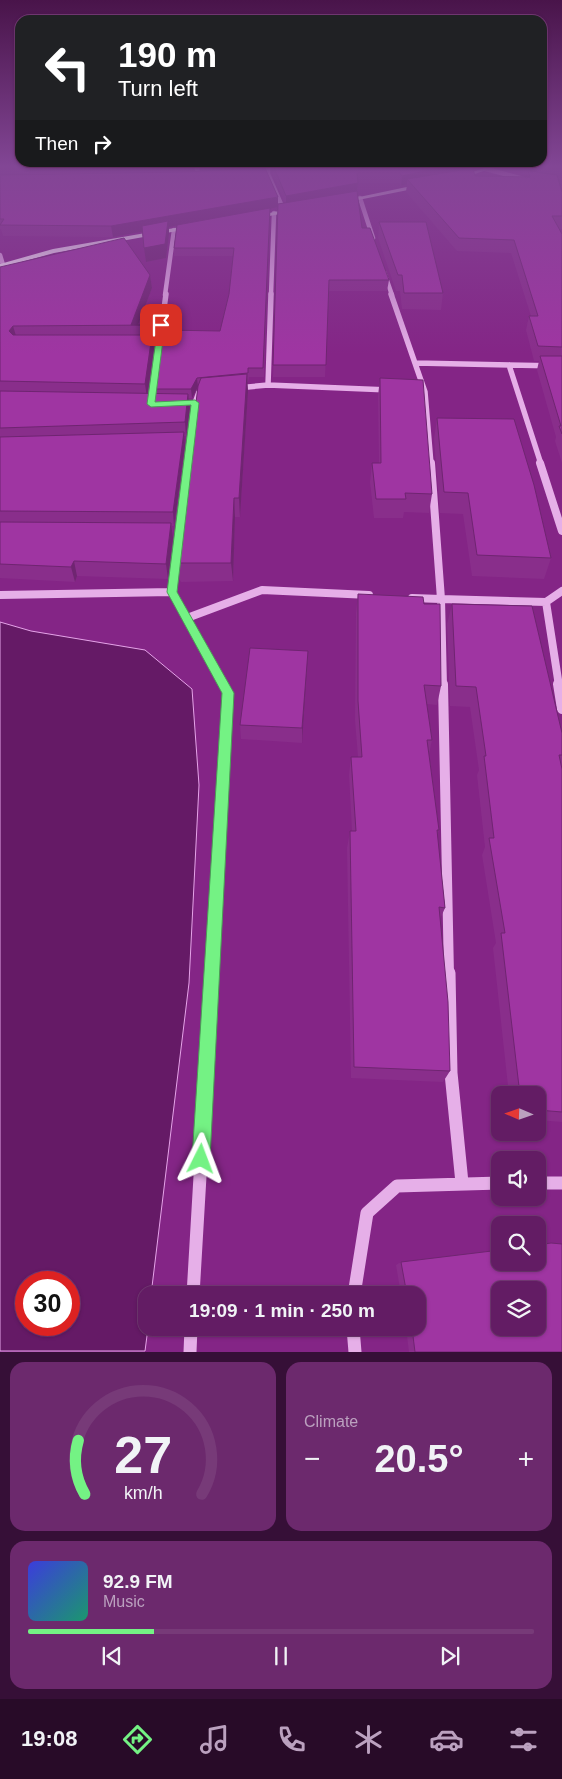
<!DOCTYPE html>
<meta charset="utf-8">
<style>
:root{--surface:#631c64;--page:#6c296d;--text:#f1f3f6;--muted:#bba1bf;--line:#773a78;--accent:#74f284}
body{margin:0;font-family:Helvetica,sans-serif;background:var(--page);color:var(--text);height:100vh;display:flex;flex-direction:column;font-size:19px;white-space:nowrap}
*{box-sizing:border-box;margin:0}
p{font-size:16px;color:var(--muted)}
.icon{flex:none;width:28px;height:28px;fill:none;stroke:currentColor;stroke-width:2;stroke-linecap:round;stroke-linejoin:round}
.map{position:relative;height:1352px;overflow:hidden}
.drawer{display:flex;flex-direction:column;gap:10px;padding:10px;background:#360f37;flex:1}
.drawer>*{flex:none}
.banner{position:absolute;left:15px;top:15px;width:532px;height:152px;border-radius:15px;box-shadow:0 1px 4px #0004,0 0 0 1px var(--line);background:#202124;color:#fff;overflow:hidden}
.needle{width:32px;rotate:272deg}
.fabs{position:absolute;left:491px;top:1086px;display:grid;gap:10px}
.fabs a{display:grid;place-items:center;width:55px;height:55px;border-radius:10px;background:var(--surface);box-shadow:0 1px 4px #0004,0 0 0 1px var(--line);font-size:25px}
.speed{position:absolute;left:15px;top:1271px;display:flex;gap:10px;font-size:25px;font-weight:700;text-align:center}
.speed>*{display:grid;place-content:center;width:65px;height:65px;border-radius:50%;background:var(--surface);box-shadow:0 1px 4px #0004,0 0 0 1px var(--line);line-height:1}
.speed .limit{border:8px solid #d22;background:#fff;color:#111}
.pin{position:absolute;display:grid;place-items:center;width:42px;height:42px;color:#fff;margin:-21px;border-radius:10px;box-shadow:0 2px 8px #0006}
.me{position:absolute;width:55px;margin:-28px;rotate:3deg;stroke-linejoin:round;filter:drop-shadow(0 0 4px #0008)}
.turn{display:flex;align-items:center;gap:18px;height:105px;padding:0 20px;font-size:22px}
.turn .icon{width:65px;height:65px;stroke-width:2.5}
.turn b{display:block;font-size:35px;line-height:42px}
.then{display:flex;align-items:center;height:48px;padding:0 20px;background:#0003;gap:10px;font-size:19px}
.big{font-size:38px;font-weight:600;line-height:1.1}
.drawer .widget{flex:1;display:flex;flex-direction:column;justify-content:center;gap:8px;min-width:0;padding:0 18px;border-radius:15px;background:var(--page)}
.drawer .dial{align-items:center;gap:0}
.dial svg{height:130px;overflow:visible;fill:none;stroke:var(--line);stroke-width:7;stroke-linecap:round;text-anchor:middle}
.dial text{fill:var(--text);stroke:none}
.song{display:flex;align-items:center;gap:15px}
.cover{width:60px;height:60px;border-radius:8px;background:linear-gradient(135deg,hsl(240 70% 55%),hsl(160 70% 35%))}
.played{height:5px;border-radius:2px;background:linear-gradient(90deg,var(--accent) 25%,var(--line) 25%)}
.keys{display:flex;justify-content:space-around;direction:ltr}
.heat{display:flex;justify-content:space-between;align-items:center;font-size:28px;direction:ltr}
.drawer .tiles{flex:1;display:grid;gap:10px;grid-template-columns:1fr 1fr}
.widget:last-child{grid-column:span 2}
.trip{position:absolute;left:138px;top:1286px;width:288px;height:50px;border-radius:15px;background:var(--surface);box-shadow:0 1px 4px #0004,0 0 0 1px var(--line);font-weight:600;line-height:50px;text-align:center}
.tabs{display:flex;height:80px;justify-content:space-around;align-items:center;background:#280b28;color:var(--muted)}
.tabs .icon{width:35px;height:35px}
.tabs .selected{color:var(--accent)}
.tabs b{font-size:22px;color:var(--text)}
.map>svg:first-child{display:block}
</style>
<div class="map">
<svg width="562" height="1352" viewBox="0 0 562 1352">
<rect width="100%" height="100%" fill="#842586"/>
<!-- water -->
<path fill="#651a66" stroke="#e6a4e9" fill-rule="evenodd" d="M0,622L31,631L145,650L192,689L199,785L189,983L151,1295H146L148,1328L145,1351H0ZM26,1282H69V1325H26Z"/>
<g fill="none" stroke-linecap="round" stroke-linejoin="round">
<!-- minor-far4 -->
<path stroke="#e6afe8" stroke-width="4.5" d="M196,165L199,177
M268,165V174L284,211
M486,169L527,180
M360,198L373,238
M0,255L3,265
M384,272L392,295
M165,295L174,230
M271,295L274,213"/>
<!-- minor-far3 -->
<path stroke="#e6afe8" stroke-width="5.5" d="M391,294L425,392L414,391
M415,363L562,366
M509,365L541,464
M268,385L271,294
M237,388L268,385L389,390
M425,392L431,464
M151,404L166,294
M188,464L195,403L199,392H201"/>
<!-- minor-far2 -->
<path stroke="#e6afe8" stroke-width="8" d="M540,463L562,531
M172,592L188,463
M0,595L172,592L224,686
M412,598L441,599L431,463
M546,602L559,686
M187,618L262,590L369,595
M443,686L441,599L546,602L562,591"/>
<!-- minor-far1 -->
<path stroke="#e6afe8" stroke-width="10" d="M443,684L449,975
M558,684L562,709
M212,975L228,693L223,684"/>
<!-- minor -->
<path stroke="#e6afe8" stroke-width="13" d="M449,973L451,1073L462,1183
M538,1183H562
M193,1295L212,973
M354,1295L367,1213L397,1186L500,1183
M353,1328L355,1352
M190,1352L191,1328"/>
<!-- major -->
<path fill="#fef2fd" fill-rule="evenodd" d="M493,165H501L460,179L455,178Z
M421,184L423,187L343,203L340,201Z
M293,208L295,211L254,219L251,217Z
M192,225L194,226V228L54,253L0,268V264L53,249Z"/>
</g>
<!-- wall -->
<path fill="#892e8b" d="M0,165H193L194,172L202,171L200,165H264V169L278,204L285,203L272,173V165H469V167L475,176L527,177L528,175L523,174L521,165H562V180H559L562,192V229H559L562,234V463L555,441L556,437L537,370L539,361H534L526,330L529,316H531L511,253L457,251L406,192L407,184L401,186L399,183H358L357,191L362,228L389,280L387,291H329L325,377H273L278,207L270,209L264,377H249L248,382H247L248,392L240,517H235L233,581L181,582L179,579L177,560L198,388L192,398H189L190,408L186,436H184L185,446L174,526H172L173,538L168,579L77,576L75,582L0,578V267L150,275L152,288L138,325H153L155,339H153L154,349L148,393H156L155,389L220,331L229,294L233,256H174V248L177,225L169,227V234L166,258L146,262L142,231L113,237L3,236L1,229H0Z
M379,222L443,293L441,310L402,309L400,291H396L378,238Z
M380,378L432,494L429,513L404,512L403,518H374L370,482L372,463H379L378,396Z
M437,418L551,558L544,579L472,576L463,514L440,513L434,439Z
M358,594L424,604L441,686L437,705L427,704L432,740L429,754L439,830L437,835L445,908L440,919L450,1071L443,1082L351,1078L347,848L350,831H352L349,775L351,757H358L355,720L356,613Z
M452,604L562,733V1122L538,1120V1095H509L493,948L496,943L482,855L485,847L477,775L479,770L470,707L450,706L447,624Z
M307,666L302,743L241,739L240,725Z
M401,1262L562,1352H409L406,1328H416V1295H401L396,1265Z"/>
<!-- shaded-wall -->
<path fill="#6f2571" d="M452,165H469L468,170L407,179V184L401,186L402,176Z
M358,183L357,193L286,206V196Z
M278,197V207L270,209L264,377L270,209L169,227V234L166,258L146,262L144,248L167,227L113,237L111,226Z
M150,275L152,288L138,325H131Z
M13,326L17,339L9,331Z
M152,335L154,349L147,398L145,384Z
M247,374L248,392L240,517L239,498Z
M197,378L198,387L192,398L191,389Z
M188,394L190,408L186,436L185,422Z
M184,432L185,446L174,526L173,512Z
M234,498L235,517L233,581L231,563Z
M171,523L173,538L168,579L166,564Z
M74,561L77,576L75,582L71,567Z
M308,651L307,666L302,743V728Z"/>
<!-- building -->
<path fill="#9f35a2" stroke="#6f2571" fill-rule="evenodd" d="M0,165H132L0,167Z
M273,165H452L402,176L400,173H357L358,183L286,196Z
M542,165H562V168Z
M472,166L475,176L530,177L528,171L557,175L562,192V216H552L562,234V347L538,346L529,316H538L514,240L459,238L407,179L456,171Z
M265,168L278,197L111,226L0,225L4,219H0V175L184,172Z
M357,191L362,228H370L389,280H329L326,365H273L278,204Z
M270,208L263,368H248V373L197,378L191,389H155L164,330L220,331L229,294L234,248H174L177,225Z
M168,221L165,244L144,248L142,226Z
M379,222H426L443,293H404L402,275H398Z
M124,238L150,275L131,325H153L13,326L9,331L13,335H152L145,384L0,381V267Z
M540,356H562V434L559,426H561Z
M247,374L239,498H234L231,563H179L177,560L198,386L201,378Z
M380,378L423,380L432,494L405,493L406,499H376L372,463H381Z
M0,391L188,394L185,422L0,428Z
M437,418L514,419L534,485L551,558L477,555L468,493L444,492Z
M184,432L173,512L0,511V437Z
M0,522L171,523L166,564L74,561L71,567L0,564Z
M358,594L423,597L424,604H440L441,686L424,685L432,740H427L439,830H437L445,908L439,907L448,1002L450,1071L354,1067L350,831H356L351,757H362L358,701Z
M452,604L532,606L562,733V755H559L562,769V1112L538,1110V1095H520L501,933H505L489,838H494L484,756H486L476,687L456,686Z
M250,648L308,651L302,728L240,725Z
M551,1243L562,1244V1352H415L412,1328H416V1295H407L401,1262L500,1250V1262H538V1245ZM500,1290H538V1328H500Z"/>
<!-- sky -->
<linearGradient id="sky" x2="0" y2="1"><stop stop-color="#49144a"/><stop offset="0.47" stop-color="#824695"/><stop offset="1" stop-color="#824695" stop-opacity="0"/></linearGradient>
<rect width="562" height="354" fill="url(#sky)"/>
<!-- route -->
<path fill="#74f284" stroke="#4b9d56" d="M161,323L165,325L155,402L195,400L199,403L177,592L234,693L210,1159L207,1165L201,1168L195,1165L192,1159L222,693L167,592L191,405L151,407L147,404L158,325Z"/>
</svg>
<div class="fabs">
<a><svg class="needle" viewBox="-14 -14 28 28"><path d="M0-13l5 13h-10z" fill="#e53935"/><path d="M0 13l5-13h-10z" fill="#bba1bf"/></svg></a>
<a><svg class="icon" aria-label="sound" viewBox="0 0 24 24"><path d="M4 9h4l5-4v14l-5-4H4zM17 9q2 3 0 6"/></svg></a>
<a><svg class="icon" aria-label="search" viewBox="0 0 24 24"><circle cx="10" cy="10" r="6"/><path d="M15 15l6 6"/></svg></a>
<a><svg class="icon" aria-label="layers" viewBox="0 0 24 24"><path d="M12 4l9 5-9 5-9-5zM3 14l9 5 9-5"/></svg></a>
</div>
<div class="speed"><div class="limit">30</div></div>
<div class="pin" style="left:161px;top:325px;background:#d93025"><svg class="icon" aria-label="arrive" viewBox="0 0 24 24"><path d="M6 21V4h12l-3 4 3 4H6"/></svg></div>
<svg class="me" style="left:201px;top:1159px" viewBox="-20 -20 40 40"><path d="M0-17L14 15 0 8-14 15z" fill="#74f284" stroke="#fff" stroke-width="4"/></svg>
<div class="trip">19:09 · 1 min · 250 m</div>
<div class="banner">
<div class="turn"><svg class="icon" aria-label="left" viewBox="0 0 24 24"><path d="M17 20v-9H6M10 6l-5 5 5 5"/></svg><div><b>190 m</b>Turn left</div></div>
<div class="then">Then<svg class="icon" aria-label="right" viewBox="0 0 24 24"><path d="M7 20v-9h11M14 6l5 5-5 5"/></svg></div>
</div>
</div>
<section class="drawer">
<div class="tiles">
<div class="widget dial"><svg viewBox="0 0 100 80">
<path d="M14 69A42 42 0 1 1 86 69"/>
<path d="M14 69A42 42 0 0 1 10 36" stroke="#74f284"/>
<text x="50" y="56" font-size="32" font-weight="700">27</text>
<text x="50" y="72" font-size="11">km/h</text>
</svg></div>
<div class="widget"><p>Climate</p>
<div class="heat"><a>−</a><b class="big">20.5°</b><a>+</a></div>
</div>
<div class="widget">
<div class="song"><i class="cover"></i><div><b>92.9 FM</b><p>Music</p></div></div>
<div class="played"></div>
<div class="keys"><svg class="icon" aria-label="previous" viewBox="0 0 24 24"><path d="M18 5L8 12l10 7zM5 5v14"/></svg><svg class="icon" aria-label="pause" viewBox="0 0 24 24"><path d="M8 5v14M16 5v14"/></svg><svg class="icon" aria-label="next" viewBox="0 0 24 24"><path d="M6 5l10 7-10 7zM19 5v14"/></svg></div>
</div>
</div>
</section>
<nav class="tabs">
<b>19:08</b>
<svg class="icon selected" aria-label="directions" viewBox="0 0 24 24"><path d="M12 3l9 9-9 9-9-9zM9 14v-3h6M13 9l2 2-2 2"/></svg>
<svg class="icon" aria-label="music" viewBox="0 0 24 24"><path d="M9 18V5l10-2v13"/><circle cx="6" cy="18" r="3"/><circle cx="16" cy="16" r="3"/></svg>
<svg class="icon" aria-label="phone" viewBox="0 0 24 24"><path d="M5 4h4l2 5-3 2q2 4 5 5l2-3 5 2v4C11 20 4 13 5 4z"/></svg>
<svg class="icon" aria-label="climate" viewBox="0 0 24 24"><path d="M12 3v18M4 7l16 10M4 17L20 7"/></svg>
<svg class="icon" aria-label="car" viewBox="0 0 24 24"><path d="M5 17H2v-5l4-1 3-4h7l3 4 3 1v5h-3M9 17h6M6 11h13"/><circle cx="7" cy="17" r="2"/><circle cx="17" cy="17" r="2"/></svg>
<svg class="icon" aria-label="filters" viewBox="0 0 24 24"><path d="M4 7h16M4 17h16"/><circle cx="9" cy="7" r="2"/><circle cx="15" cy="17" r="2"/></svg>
</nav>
